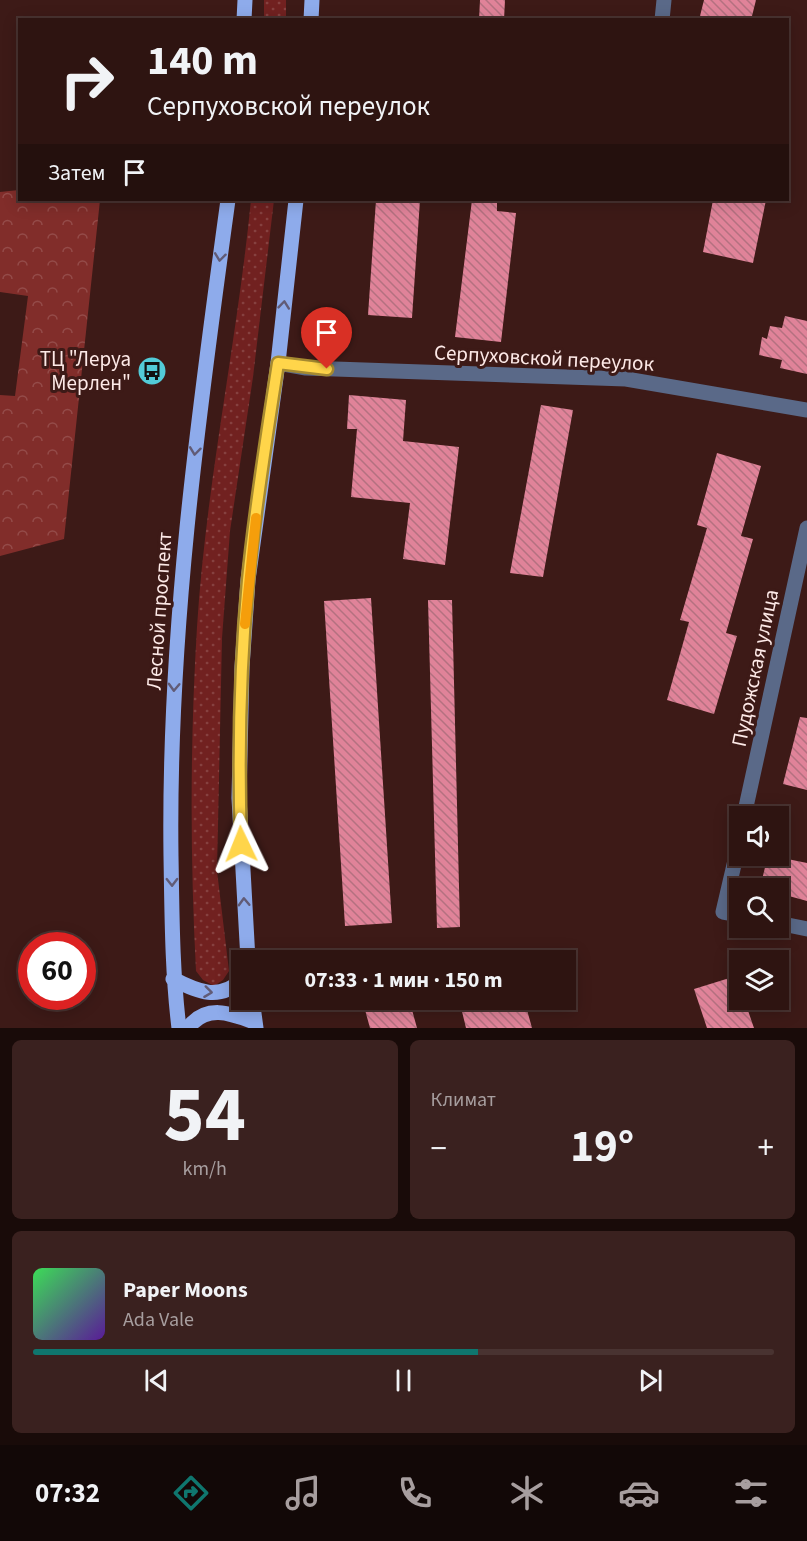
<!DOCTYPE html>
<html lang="ru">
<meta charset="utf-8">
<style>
:root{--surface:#2e1411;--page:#3a211f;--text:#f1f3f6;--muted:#a79e9f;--line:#493331;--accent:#0f766e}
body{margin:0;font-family:"Source Sans 3",sans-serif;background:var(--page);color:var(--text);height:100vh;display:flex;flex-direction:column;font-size:22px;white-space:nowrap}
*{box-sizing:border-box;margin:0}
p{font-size:20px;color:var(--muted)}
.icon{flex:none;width:33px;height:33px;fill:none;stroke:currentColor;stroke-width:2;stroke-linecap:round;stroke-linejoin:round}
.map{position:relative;height:1028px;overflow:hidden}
.panel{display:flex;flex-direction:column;gap:12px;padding:12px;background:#190b09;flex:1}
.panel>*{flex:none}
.top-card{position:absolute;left:18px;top:18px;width:771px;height:183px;border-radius:0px;box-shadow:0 3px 15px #0003,0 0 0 2px var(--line);background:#2e1411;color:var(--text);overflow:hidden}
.tools{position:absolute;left:729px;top:806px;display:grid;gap:12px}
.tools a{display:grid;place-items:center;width:60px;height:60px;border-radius:0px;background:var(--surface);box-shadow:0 3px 15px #0003,0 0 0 2px var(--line);font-size:30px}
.speed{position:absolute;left:18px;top:932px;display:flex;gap:12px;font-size:30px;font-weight:700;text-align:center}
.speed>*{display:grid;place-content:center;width:78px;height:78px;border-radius:50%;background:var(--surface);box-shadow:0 3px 15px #0003,0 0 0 2px var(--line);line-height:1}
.speed .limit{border:9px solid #d22;background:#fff;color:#111}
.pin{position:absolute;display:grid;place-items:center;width:51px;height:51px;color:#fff;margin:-62px -26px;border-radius:50% 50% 50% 0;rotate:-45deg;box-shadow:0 0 6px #0007}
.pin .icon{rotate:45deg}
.me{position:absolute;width:66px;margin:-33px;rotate:358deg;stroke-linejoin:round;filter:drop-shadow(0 0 4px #0008)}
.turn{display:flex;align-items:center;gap:21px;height:126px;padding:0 30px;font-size:27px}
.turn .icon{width:78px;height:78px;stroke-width:2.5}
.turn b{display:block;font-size:42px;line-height:51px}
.then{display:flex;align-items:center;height:57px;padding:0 30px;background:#0003;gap:12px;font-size:22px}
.big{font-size:45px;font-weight:700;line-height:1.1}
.panel .card{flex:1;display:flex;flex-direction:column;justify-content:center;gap:9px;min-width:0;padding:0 21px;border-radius:9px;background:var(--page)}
.panel .dial{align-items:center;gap:0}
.dial b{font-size:78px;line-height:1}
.song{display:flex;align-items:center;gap:18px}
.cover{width:72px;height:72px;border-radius:9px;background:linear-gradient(135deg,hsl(130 70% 55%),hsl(270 70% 35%))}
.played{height:6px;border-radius:3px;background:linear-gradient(90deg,var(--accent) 60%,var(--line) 60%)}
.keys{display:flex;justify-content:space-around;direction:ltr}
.heat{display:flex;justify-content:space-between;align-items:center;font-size:33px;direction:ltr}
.panel .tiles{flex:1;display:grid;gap:12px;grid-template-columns:1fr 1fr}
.card:last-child{grid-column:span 2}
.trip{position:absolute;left:231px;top:950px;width:345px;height:60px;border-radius:0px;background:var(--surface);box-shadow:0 3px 15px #0003,0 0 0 2px var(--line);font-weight:700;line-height:60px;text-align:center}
.menu{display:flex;height:96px;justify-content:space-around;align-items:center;background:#120807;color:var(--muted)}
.menu .icon{width:42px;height:42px}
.menu .current{color:var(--accent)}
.menu b{font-size:27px;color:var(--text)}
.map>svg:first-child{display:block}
</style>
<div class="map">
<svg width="807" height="1028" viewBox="0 0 807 1028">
<defs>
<pattern id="grass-dots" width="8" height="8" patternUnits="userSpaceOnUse" patternTransform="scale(1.5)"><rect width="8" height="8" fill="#712120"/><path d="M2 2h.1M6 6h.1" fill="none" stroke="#864140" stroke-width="1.8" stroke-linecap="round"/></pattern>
<pattern id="forest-crowns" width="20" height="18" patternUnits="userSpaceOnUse" patternTransform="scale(1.5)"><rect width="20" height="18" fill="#812d2a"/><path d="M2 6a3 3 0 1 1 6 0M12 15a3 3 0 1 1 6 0" fill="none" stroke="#944b49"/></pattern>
<pattern id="building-back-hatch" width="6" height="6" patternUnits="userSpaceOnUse" patternTransform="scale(1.5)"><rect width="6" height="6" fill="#e08399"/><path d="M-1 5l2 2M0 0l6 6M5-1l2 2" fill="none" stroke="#b47180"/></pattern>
</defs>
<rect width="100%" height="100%" fill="#3d1a17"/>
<!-- grass -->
<path fill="url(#grass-dots)" d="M264,0H286V19H264Z
M251,200H274L253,377L230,531L222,638L217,871L229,971L223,980L214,986L203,980L196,971C190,856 190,741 197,627C206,484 237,342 251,200Z"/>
<!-- forest -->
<path fill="url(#forest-crowns)" d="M19,190L20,200H100L64,539L0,556V395L15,396L28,296L0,292V192Z"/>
<!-- building -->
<path fill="url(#building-back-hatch)" d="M480,0H505L504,20H479Z
M704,0H756L751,20H699Z
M376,200H420L412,318L368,315Z
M472,200H497V211L516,213L501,342L455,337Z
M713,200H766L753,263L703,252Z
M785,316L807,321V374L780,368L782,360L759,355L762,337L767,339L770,326L782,328Z
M349,395L406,400L403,441L459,447L445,565L403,559L410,503L351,497L357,429H347Z
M541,405L573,410L543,577L510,573Z
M717,453L761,466L741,536L753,539L726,633L737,636L714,714L667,700L689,622L680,620L707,528L697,525Z
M371,598L392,923L345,926L324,601Z
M428,600H452L460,927L437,928Z
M800,717L807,718V790L783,784Z
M768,855L807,863V901L778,893V888H760Z
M736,976L740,999H744L754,1028H707L694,989Z
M362,999H409L417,1028H370Z
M459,999H524L532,1028H466Z"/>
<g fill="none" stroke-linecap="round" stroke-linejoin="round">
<!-- minor -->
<path stroke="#5a6988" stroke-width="15" d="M662,20L664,0
M278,363L306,368L626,379L807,410
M744,816L807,528
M740,839L723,912L740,915
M778,923L807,929"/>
<!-- primary -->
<path stroke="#8eabeb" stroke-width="15" d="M244,20L245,0
M311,20L312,0
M248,960L239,798L242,667L248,580L278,363L296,200
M173,979C198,992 219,1001 242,980
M252,999L256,1028
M179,1028C172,971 172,913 171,856C168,634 198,418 228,200
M188,1028C206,1004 230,1013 254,1022"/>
</g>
<!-- one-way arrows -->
<defs><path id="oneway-chevron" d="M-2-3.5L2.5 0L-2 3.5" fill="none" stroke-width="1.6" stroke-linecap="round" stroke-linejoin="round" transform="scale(1.5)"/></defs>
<g stroke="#615b76">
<use href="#oneway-chevron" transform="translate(220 257) rotate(97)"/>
<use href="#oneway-chevron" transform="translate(284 305) rotate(-84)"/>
<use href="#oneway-chevron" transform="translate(195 451) rotate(97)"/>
<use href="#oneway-chevron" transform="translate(174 687) rotate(92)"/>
<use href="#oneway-chevron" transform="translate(172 882) rotate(89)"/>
<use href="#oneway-chevron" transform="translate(244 902) rotate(-92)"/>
<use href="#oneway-chevron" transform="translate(208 992) rotate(7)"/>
</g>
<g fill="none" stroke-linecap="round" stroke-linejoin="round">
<!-- route casing -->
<g stroke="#a68a30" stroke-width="15">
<path id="route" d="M241,844C238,756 240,667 248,580C255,507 267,435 278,363L327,369"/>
</g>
<!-- route -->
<use href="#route" stroke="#ffd54a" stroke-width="10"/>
<!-- slow -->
<path stroke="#f59e0b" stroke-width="10" d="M245,624L256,518"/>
</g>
<!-- icons -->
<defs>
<g id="bus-disc" transform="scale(1.5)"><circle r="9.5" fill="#52cbd8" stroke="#3d1a17"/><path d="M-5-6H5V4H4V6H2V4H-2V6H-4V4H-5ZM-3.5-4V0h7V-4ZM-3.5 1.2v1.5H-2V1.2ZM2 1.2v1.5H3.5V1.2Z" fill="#111"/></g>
</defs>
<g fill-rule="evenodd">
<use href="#bus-disc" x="152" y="371"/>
</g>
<g text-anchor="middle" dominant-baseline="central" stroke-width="6" stroke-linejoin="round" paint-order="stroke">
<!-- street labels -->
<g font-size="21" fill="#fde9e7" stroke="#3d1a17">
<text transform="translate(544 358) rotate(3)">Серпуховской переулок</text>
<text transform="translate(159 611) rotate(-86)">Лесной проспект</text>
<text transform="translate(755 668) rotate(-78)">Пудожская улица</text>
</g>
<!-- poi labels -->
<g font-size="21" fill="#fde9e7" stroke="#3d1a17" text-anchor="end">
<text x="131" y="359">ТЦ "Леруа<tspan x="131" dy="24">Мерлен"</tspan></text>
</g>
</g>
</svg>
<div class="tools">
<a><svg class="icon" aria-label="sound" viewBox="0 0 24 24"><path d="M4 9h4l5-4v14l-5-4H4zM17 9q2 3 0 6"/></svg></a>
<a><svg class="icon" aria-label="search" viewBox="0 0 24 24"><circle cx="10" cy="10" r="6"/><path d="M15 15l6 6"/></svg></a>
<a><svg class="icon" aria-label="layers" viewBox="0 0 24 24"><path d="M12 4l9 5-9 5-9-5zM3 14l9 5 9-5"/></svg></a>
</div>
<div class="speed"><div class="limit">60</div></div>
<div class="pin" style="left:327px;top:369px;background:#d93025"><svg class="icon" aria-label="arrive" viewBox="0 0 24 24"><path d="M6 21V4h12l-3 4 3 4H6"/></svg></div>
<svg class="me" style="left:241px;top:844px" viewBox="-20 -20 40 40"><path d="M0-17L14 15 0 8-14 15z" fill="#ffd54a" stroke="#fff" stroke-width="4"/></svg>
<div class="trip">07:33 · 1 мин · 150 m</div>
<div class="top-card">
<div class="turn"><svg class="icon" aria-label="right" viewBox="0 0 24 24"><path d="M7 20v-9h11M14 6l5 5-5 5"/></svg><div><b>140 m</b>Серпуховской переулок</div></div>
<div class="then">Затем<svg class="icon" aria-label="arrive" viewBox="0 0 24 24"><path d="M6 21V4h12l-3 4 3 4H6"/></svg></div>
</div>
</div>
<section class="panel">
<div class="tiles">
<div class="card dial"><b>54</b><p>km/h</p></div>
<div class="card"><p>Климат</p>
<div class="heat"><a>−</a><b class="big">19°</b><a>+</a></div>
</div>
<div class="card">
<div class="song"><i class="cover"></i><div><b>Paper Moons</b><p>Ada Vale</p></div></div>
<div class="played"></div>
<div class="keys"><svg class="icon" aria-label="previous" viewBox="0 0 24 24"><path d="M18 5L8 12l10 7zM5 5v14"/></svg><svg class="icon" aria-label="pause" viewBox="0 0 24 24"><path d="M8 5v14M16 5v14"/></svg><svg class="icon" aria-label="next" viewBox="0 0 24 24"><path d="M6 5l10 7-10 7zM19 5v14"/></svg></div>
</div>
</div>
</section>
<nav class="menu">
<b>07:32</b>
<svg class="icon current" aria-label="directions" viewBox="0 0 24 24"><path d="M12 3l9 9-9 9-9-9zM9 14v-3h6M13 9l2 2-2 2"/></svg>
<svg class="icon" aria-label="music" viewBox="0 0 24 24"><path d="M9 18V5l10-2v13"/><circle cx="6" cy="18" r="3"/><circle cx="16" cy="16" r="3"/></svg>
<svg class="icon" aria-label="phone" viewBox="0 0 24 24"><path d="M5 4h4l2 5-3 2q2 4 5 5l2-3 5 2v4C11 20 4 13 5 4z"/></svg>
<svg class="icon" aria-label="climate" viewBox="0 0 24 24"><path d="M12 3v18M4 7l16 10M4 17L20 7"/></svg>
<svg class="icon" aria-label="car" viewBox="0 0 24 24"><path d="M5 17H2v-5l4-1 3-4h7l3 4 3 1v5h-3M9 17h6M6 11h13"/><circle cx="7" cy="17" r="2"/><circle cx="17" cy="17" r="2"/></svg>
<svg class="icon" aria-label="filters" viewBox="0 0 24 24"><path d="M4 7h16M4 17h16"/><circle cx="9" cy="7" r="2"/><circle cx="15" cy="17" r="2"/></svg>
</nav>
